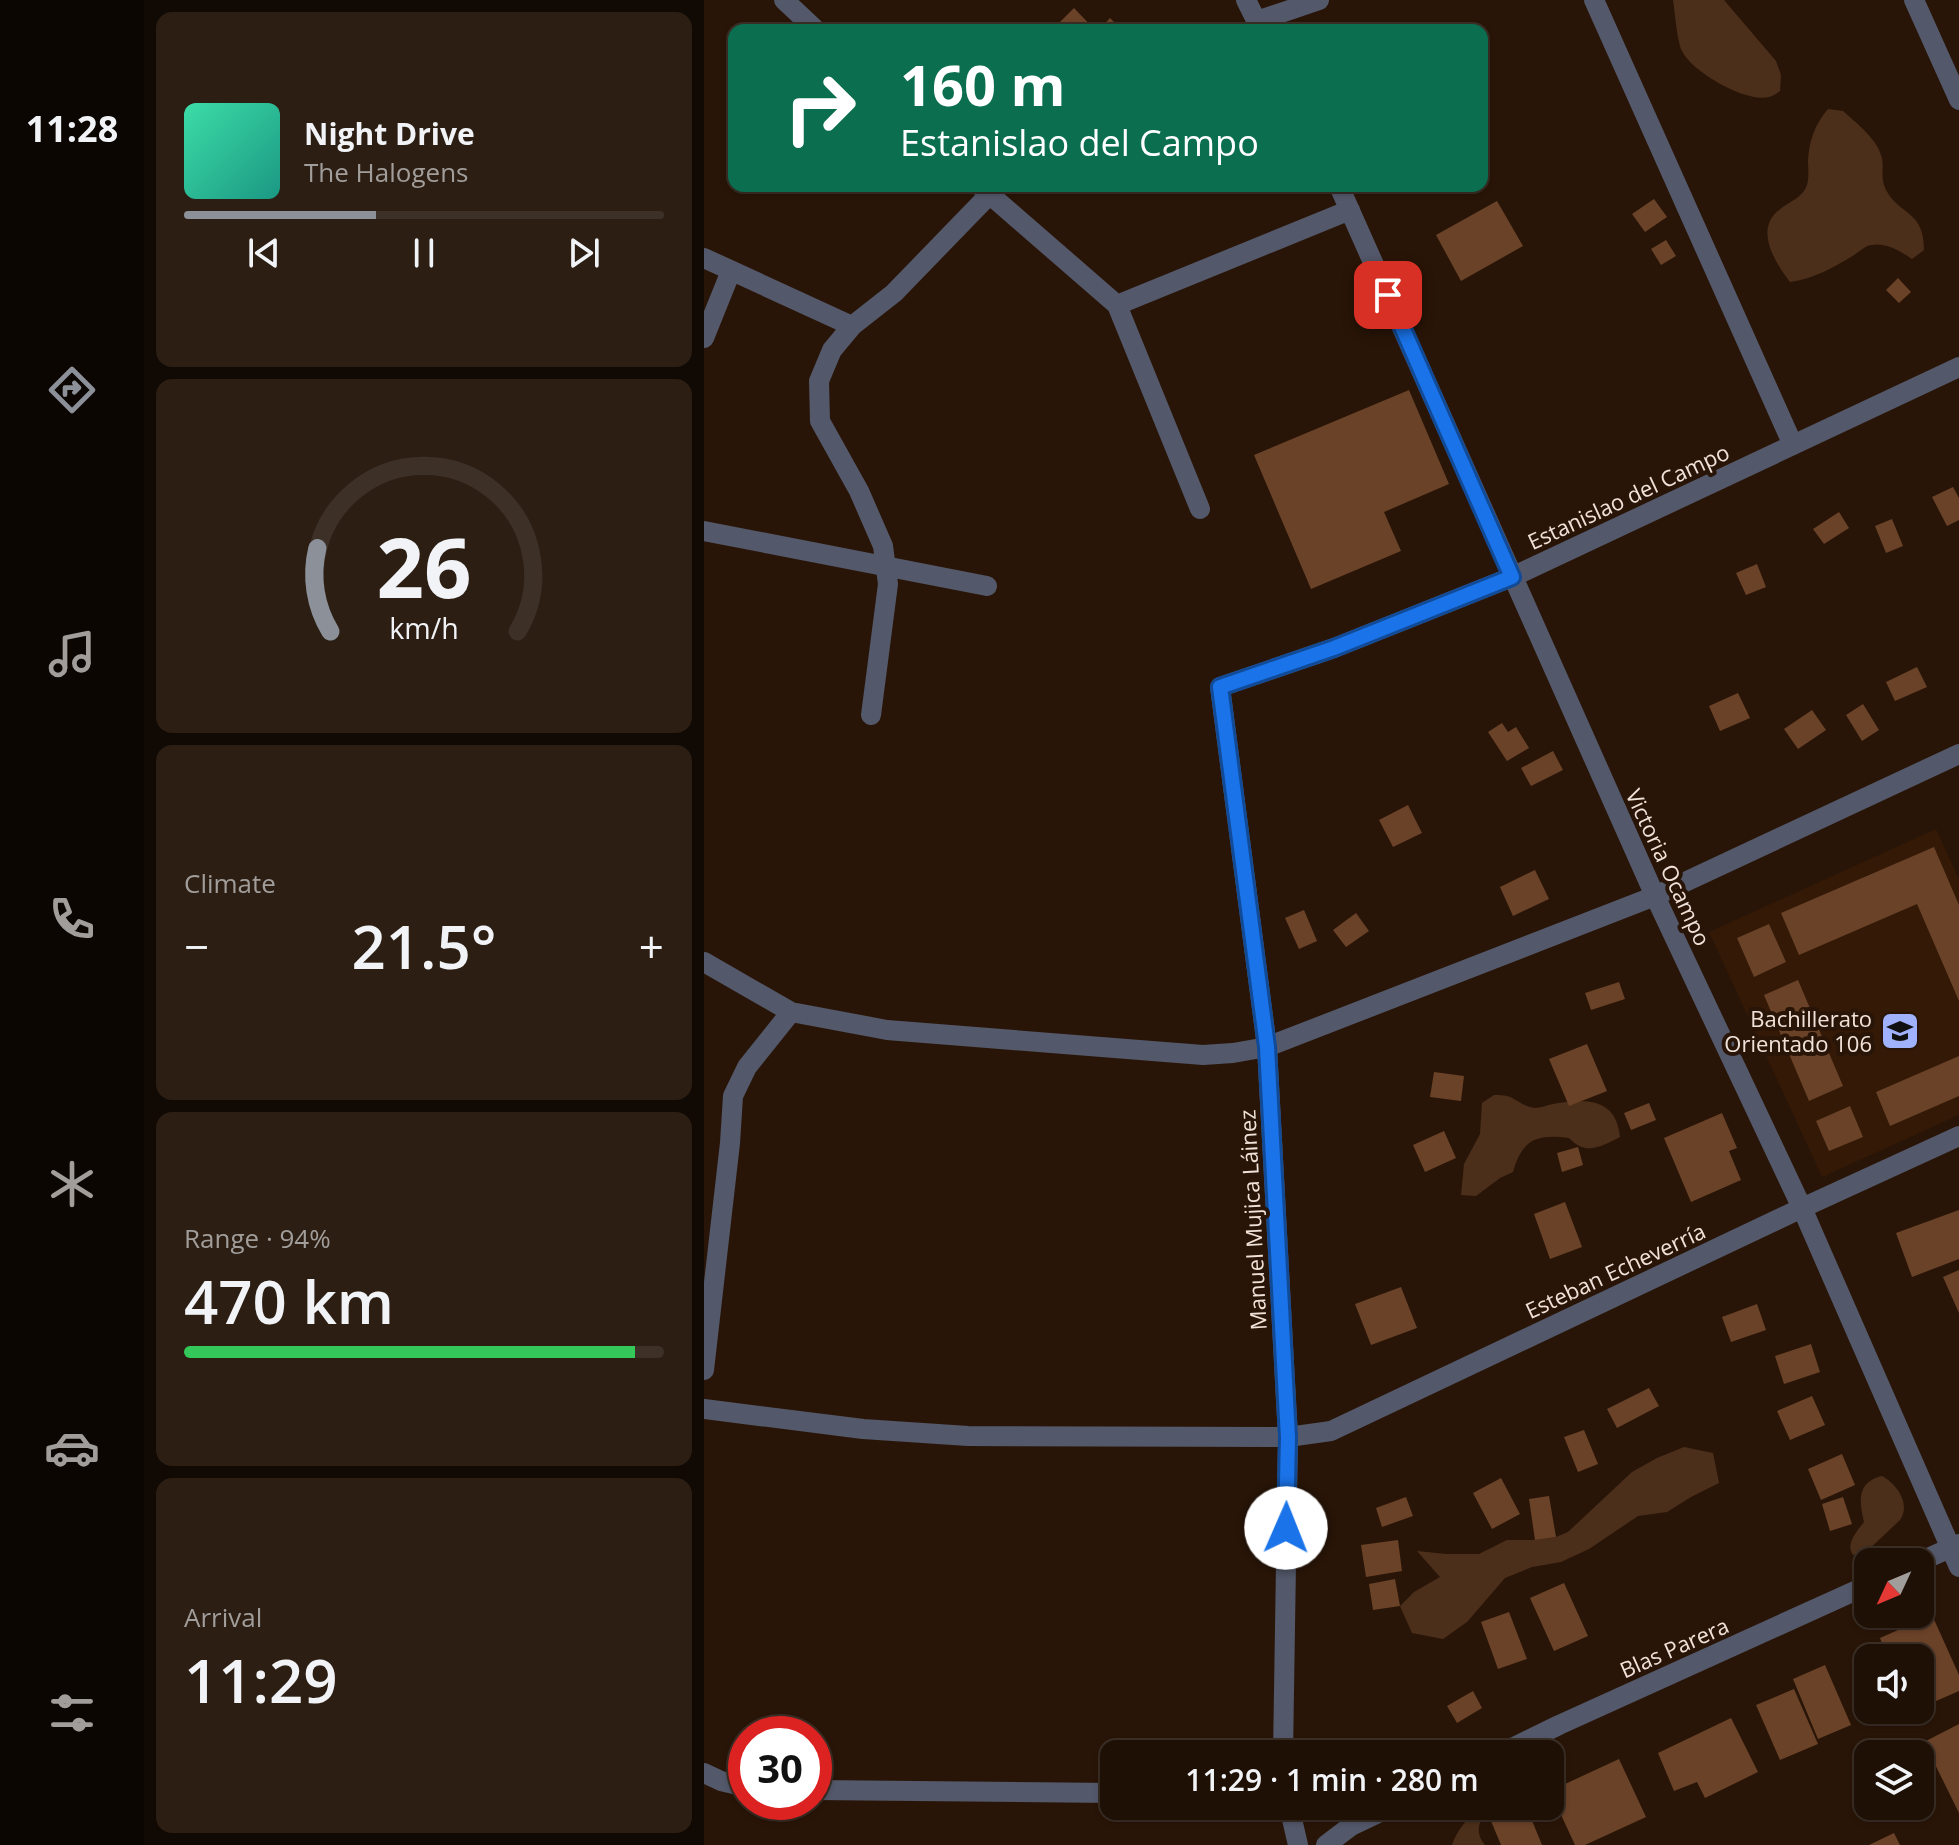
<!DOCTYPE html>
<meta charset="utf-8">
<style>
:root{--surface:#1f1005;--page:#2c1e13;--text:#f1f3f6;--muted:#a19d9a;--line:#3c3027;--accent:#8c9099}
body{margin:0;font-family:"Open Sans",sans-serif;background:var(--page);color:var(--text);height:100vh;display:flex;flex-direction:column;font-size:30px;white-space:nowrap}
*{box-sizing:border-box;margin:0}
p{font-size:26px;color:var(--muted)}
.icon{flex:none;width:44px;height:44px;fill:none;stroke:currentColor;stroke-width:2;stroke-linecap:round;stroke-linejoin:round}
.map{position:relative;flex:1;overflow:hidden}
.drawer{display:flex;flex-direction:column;gap:12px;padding:12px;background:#110903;width:560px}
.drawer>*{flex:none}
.banner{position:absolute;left:24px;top:24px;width:760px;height:168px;border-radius:16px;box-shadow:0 2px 6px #0004,0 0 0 2px var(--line);background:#0b6e4f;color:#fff;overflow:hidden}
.needle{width:52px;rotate:226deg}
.buttons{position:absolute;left:1150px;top:1548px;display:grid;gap:16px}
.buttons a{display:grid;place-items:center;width:80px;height:80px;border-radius:16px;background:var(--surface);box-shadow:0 2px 6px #0004,0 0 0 2px var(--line);font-size:40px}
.speed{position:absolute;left:24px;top:1716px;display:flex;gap:16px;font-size:40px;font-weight:700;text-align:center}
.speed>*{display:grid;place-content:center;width:104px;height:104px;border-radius:50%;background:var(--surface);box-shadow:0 2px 6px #0004,0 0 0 2px var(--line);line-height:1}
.speed .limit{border:12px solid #d22;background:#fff;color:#111}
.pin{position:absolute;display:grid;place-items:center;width:68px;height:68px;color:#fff;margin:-34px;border-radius:16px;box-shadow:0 4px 12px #0006}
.me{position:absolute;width:88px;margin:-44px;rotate:1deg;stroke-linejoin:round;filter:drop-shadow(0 0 6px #0008)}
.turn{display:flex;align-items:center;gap:28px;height:168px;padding:0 40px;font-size:36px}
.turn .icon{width:104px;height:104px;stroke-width:2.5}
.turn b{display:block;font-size:56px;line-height:68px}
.big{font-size:60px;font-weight:600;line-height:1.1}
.drawer .tile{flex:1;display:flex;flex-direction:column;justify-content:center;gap:12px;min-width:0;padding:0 28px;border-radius:16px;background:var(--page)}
.drawer .dial{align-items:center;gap:0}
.dial svg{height:208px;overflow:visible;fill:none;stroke:var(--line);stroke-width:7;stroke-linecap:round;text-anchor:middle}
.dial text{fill:var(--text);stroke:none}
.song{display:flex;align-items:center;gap:24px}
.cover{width:96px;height:96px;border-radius:12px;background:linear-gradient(135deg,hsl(160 70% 55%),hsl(170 70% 35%))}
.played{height:8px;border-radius:4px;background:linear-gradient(90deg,var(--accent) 40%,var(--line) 40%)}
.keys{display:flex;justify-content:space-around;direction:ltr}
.heat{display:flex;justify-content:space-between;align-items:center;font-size:44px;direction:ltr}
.charge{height:12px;border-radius:6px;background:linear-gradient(90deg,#34c759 94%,var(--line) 0)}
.trip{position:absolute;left:396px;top:1740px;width:464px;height:80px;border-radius:16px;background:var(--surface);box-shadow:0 2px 6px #0004,0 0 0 2px var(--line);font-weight:600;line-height:80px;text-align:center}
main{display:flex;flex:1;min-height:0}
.tab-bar{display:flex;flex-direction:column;width:144px;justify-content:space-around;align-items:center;background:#0c0602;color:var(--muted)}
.tab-bar .icon{width:56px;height:56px}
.tab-bar .active{color:var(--accent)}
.tab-bar b{font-size:36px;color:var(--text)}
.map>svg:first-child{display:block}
</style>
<main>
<nav class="tab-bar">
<b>11:28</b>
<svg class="icon active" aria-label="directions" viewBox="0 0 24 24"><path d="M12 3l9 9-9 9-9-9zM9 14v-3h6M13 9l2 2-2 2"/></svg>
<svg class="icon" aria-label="music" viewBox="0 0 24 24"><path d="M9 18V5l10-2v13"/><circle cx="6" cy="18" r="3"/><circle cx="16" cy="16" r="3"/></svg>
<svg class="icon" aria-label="phone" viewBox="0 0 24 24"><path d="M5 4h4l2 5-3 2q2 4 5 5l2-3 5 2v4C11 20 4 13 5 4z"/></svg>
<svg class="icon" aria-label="climate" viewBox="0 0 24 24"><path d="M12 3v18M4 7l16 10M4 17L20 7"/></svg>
<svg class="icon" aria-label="car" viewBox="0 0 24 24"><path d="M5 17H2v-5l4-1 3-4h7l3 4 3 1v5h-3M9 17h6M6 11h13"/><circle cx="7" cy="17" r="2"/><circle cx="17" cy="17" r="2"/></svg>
<svg class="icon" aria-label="filters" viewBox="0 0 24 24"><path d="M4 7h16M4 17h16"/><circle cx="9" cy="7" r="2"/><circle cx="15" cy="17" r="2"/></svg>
</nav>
<section class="drawer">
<div class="tile">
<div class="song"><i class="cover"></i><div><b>Night Drive</b><p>The Halogens</p></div></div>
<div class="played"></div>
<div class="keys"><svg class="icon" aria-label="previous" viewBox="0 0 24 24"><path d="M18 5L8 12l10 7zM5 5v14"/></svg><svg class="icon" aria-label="pause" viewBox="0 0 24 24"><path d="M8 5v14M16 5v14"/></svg><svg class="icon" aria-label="next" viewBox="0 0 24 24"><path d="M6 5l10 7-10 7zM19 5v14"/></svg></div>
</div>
<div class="tile dial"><svg viewBox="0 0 100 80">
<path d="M14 69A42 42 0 1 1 86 69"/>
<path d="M14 69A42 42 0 0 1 9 37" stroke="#8c9099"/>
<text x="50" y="56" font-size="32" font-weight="700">26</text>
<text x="50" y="72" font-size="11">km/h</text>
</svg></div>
<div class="tile"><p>Climate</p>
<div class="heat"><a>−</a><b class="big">21.5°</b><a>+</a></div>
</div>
<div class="tile"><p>Range · 94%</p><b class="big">470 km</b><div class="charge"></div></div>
<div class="tile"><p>Arrival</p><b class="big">11:29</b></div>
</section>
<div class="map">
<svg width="1255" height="1845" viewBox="0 0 1255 1845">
<rect width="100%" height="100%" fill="#291507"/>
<!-- built -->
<path fill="#331906" d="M1232,829L1255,879V1115L1118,1177L1005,932Z"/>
<!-- green -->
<path fill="#4c2f1b" d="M969,0H1020L1072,61L1077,75L1076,91C1073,93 1069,96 1065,97C1042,103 988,72 978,51C973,41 971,12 969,0Z
M1124,109L1139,111C1152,123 1175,140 1178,159C1180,170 1176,178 1182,190C1196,216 1220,210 1220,250L1208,259C1197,251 1181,242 1167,245C1161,246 1155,252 1150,255C1131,267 1109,279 1086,282C1071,262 1050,230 1075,210C1087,200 1102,197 1104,180C1105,174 1104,167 1104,161C1105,141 1111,124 1124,109Z
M790,1095C796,1095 803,1095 808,1098C816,1102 821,1107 831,1108C837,1108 843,1105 849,1104C881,1099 912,1097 916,1137C896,1147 882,1156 865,1138C833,1134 818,1139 809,1172L796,1178L772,1196L757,1195L760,1164L776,1134L778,1103Z
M980,1447L1009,1453L1015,1483L987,1497L963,1512L934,1516L885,1549L857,1562L828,1567L801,1578L763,1622L739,1639L708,1633L696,1606L710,1592L736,1577L713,1551L742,1554H775L803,1540H831L852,1537L864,1532L928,1472L953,1458Z
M1178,1476C1193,1484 1207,1504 1196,1520L1161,1553L1149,1555C1141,1544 1153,1531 1160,1522C1155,1501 1153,1482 1178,1476Z
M1216,1763L1227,1789L1219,1811L1212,1816L1204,1815L1192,1806H1216Z
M777,1806H812L803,1811L788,1810C774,1819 770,1832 781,1845H748C753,1830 765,1816 777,1806Z"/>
<!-- building -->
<path fill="#6a4228" d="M370,8L391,30H348Z
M406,18L418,30H395Z
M950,199L963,217L941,232L928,214Z
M793,201L819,246L757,281L732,235Z
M962,240L972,256L957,265L947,249Z
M1194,278L1207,292L1195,303L1182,290Z
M705,390L745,484L680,512L697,551L607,589L550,455Z
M1249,487L1255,498V520L1243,526L1228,497Z
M1135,512L1145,528L1120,544L1109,529Z
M1188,519L1199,546L1182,553L1171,526Z
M1053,564L1062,587L1042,595L1032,573Z
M1213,667L1223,687L1191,701L1182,682Z
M1034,693L1046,718L1016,731L1005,706Z
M1159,704L1175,730L1158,741L1142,715Z
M1108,710L1122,730L1094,749L1080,729Z
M798,723L804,732L812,727L825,748L803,761L784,732Z
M849,751L859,770L827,786L817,768Z
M704,805L718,833L689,847L675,820Z
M1230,847L1255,905V1001L1213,904L1095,955L1077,913Z
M831,870L845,899L809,916L796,887Z
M600,910L613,941L595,949L581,918Z
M652,913L665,931L642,947L629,930Z
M1065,924L1082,962L1050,977L1033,938Z
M1094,980L1139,1086L1105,1101L1060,995Z
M915,982L921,999L887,1010L881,993Z
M883,1044L903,1091L865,1106L845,1059Z
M1255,1056V1096L1186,1126L1172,1092Z
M730,1072L760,1076L757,1101L726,1097Z
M945,1103L952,1120L927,1130L920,1113Z
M1146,1106L1159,1137L1125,1151L1112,1121Z
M1018,1113L1033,1148L1025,1151L1037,1180L987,1202L960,1138Z
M740,1131L752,1158L721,1172L709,1145Z
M874,1147L879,1165L858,1172L853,1153Z
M861,1202L878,1247L846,1259L830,1214Z
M1255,1210V1259L1208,1277L1192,1233Z
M1255,1270V1313L1239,1277Z
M697,1287L713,1328L667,1345L651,1304Z
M1053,1304L1062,1330L1027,1342L1018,1317Z
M1107,1344L1116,1372L1080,1384L1071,1356Z
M945,1388L955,1406L913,1428L903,1409Z
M1108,1396L1121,1425L1086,1440L1073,1411Z
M880,1430L894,1464L874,1472L860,1437Z
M1138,1454L1151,1485L1117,1500L1104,1469Z
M797,1478L816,1514L788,1529L769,1493Z
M845,1496L852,1537L831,1540L825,1499Z
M702,1497L709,1516L678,1527L672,1508Z
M1139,1497L1148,1524L1126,1531L1118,1504Z
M694,1540L698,1571L662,1577L657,1545Z
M691,1579L696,1606L669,1610L665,1584Z
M860,1583L884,1636L850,1651L826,1598Z
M805,1612L823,1659L794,1669L777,1622Z
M1228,1615L1255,1675V1691L1216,1708V1658H1184L1176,1638Z
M1121,1665L1147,1725L1114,1739L1089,1679Z
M1090,1689L1114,1744L1076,1760L1052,1705Z
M769,1691L778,1708L753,1723L743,1706Z
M1027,1718L1054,1772L1001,1798L993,1782L970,1791L954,1753Z
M1255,1724V1813L1220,1742Z
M915,1759L942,1817L881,1845H871L846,1791Z
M822,1806L838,1845H797L787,1821Z
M1190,1833L1196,1845H1165Z"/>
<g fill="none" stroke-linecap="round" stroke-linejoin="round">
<!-- minor -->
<path stroke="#53586a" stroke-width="20" d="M80,0L112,30
M542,0L557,30
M890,0L1089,445
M1210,0L1255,100
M553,21L615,0
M276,186L413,305L496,509
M635,186L951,896L1098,1208L1255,1567
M0,258L148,326L190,293L285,195
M413,305L646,210
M148,326L128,350L115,381L116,421L155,491L179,546L184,584L167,715
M0,338L27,271
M0,531L283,586
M0,962L87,1012L183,1030L499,1055L529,1053L563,1047L951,896L1255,754
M0,1370L26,1143L29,1096L43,1067L87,1012
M0,1409L159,1429L264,1436L584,1437L627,1431L1098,1208L1255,1136
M1215,1562L1255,1544
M579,1754L584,1437L563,1047L516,687L630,648L808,577L1255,367
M796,1754L855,1725L1164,1585
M0,1773L17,1781L42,1787
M110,1790L410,1793
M585,1806L594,1845
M622,1845L647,1826L689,1806"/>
</g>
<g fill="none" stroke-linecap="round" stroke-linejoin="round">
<!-- route casing -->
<g stroke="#114b97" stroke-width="20">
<path id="route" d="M582,1528L584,1437L563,1047L516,687L630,648L808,577L684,295"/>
</g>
<!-- route -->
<use href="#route" stroke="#1a73e8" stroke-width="14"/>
</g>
<!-- icons -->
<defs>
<g id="school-square" transform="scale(2)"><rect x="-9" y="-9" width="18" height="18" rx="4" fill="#a1b2fd" stroke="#291507"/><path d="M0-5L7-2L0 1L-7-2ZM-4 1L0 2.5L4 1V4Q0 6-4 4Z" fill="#111"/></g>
</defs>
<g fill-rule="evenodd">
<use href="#school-square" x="1196" y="1031"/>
</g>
<g text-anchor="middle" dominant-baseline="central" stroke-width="8" stroke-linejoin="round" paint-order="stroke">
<!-- street labels -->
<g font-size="22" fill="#f1e2d9" stroke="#291507">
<text transform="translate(924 496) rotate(-25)">Estanislao del Campo</text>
<text transform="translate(965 867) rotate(65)">Victoria Ocampo</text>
<text transform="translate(548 1220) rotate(-93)">Manuel Mujica Láinez</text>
<text transform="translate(911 1270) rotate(-25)">Esteban Echeverría</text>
<text transform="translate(970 1647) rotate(-24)">Blas Parera</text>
</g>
<!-- poi labels -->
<g font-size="22" fill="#f1e2d9" stroke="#291507" text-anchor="end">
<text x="1168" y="1018">Bachillerato<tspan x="1168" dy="25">Orientado 106</tspan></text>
</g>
</g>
</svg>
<div class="buttons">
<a><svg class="needle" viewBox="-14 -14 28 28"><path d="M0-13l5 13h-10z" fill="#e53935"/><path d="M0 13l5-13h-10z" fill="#a19d9a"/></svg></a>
<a><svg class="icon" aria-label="sound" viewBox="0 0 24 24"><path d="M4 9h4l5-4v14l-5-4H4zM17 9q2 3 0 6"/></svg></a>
<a><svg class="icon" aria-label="layers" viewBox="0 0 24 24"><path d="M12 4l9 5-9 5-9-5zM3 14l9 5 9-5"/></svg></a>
</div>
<div class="speed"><div class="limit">30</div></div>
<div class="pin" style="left:684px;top:295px;background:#d93025"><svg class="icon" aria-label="arrive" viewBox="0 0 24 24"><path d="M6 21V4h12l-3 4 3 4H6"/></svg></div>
<svg class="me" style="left:582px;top:1528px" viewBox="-20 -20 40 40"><circle r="19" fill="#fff"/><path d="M0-13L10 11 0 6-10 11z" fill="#1a73e8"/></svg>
<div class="trip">11:29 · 1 min · 280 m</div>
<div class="banner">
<div class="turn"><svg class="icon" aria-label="right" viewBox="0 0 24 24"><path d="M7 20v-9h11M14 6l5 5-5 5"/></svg><div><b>160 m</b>Estanislao del Campo</div></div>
</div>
</div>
</main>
